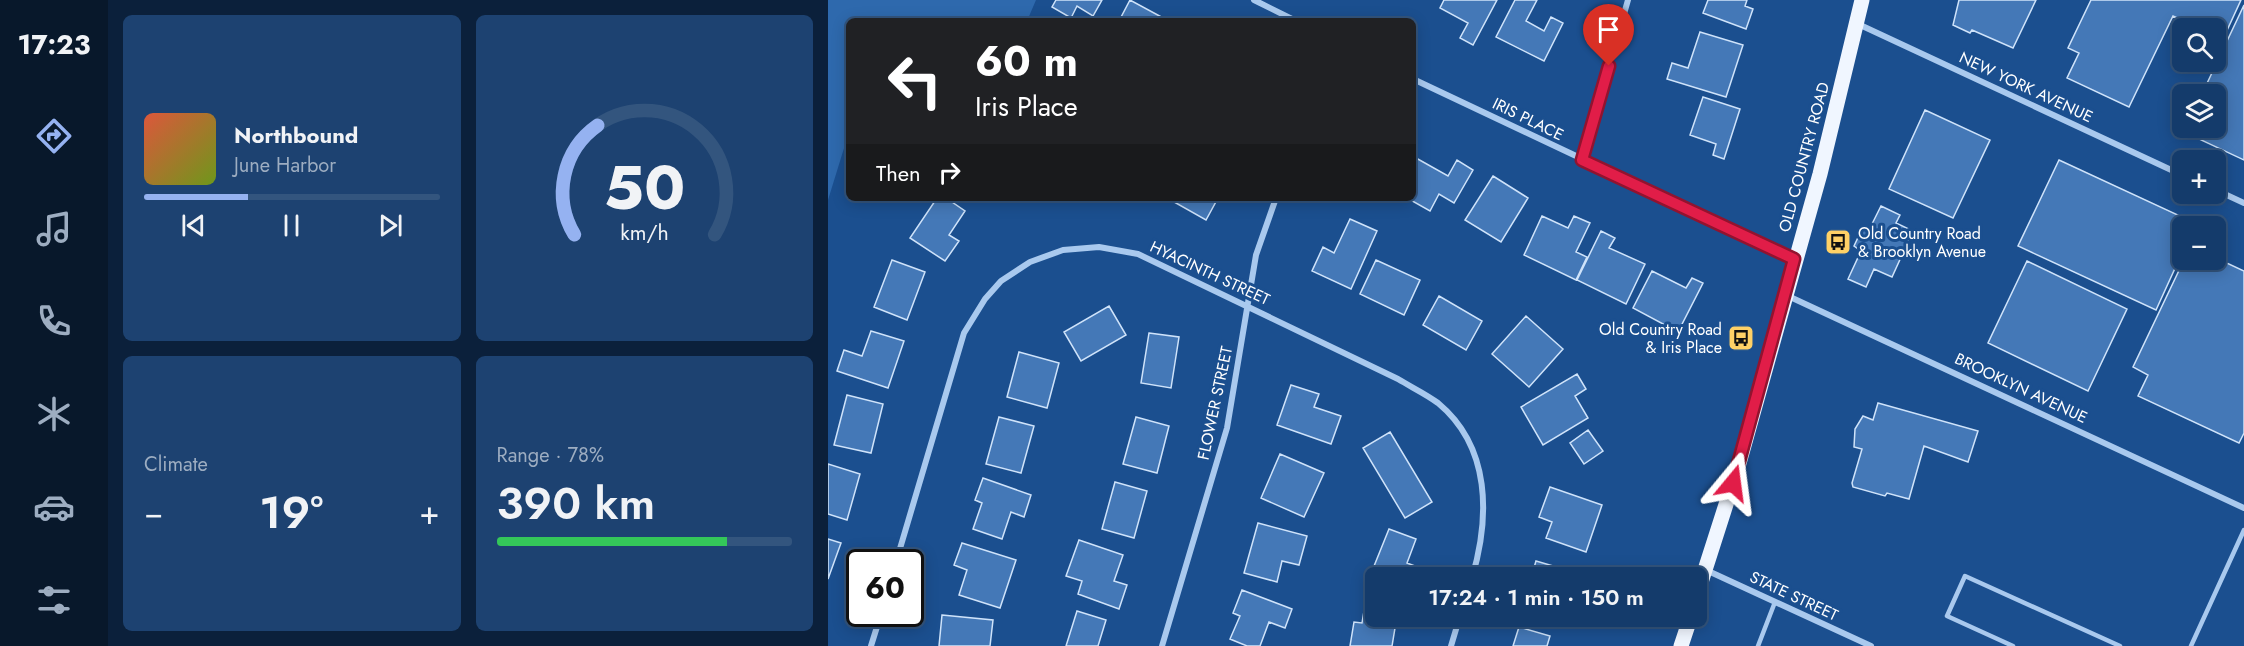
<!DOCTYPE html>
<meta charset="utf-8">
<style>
:root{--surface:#143b6b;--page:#1d4271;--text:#f1f3f6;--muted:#9dadc1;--line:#33557e;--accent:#95b2f1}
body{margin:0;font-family:Jost,sans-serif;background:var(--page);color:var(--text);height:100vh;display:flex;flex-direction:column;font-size:22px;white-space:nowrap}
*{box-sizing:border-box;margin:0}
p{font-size:20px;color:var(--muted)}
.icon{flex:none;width:33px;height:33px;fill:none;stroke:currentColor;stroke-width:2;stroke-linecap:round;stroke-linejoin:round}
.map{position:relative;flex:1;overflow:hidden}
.side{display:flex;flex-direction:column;gap:15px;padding:15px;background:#0b203b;width:720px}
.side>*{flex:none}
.banner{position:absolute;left:18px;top:18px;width:570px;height:183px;border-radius:9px;box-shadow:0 3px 15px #0003,0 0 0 2px var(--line);background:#202124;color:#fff;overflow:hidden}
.buttons{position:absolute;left:1344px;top:18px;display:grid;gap:12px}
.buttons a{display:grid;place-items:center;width:54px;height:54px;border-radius:9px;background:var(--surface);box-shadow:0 3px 15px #0003,0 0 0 2px var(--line);font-size:30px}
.speed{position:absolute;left:18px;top:549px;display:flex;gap:12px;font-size:30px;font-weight:700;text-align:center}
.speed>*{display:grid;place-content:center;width:78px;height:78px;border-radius:50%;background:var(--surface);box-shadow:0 3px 15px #0003,0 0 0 2px var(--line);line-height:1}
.speed .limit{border:3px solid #111;border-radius:9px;background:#fff;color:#111}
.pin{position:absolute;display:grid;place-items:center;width:51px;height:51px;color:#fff;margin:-62px -26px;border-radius:50% 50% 50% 0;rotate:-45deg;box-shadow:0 0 6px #0007}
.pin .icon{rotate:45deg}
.me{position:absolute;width:66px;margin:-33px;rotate:16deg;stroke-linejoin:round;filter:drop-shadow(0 0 4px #0008)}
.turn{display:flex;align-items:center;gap:21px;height:126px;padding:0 30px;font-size:27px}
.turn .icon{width:78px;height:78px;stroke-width:2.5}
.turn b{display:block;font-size:42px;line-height:51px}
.then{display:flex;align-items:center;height:57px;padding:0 30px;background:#0003;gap:12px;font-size:22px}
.big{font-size:45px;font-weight:600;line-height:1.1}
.side .tile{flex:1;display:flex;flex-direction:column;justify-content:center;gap:9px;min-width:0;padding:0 21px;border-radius:9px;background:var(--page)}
.side .dial{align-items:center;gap:0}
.dial svg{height:156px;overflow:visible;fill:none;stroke:var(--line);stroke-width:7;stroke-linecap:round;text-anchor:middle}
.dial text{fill:var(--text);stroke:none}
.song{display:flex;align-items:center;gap:18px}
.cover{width:72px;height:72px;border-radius:9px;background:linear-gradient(135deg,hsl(10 70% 55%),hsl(80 70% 35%))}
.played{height:6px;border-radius:3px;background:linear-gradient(90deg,var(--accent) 35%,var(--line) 35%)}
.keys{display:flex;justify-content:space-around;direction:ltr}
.heat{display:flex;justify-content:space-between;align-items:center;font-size:33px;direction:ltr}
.charge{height:9px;border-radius:4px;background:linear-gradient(90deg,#34c759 78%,var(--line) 0)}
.side .tiles{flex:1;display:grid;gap:15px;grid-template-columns:repeat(2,1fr)}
.trip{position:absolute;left:537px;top:567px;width:342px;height:60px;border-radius:9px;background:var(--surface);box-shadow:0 3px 15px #0003,0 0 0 2px var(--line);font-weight:600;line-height:60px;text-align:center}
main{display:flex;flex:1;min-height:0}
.menu{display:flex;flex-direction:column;width:108px;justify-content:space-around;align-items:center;background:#08182b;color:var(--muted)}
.menu .icon{width:42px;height:42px}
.menu .active{color:var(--accent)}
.menu b{font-size:27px;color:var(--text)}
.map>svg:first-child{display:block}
</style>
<main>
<nav class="menu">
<b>17:23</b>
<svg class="icon active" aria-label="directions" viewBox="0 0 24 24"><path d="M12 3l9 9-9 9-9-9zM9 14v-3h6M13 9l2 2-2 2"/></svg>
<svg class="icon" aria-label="music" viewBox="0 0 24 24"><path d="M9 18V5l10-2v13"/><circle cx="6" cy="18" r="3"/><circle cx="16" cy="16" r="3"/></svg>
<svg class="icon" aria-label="phone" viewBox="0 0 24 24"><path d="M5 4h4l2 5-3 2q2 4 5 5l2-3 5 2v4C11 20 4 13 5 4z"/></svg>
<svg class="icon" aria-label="climate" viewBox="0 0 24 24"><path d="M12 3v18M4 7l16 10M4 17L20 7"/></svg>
<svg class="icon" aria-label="car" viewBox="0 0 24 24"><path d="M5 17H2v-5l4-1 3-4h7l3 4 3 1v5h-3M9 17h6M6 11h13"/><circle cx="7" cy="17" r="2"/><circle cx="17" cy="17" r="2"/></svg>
<svg class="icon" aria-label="filters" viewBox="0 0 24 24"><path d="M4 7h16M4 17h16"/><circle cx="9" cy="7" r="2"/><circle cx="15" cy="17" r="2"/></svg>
</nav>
<section class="side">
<div class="tiles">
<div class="tile">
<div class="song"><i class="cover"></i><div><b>Northbound</b><p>June Harbor</p></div></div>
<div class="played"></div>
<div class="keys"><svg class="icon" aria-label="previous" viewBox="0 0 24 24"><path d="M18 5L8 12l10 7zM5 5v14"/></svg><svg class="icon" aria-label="pause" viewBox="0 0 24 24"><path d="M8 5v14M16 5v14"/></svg><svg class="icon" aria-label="next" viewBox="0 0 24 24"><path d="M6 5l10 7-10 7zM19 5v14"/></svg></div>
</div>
<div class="tile dial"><svg viewBox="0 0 100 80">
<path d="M14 69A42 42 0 1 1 86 69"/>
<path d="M14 69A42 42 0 0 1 26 13" stroke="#95b2f1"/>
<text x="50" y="56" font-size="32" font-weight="700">50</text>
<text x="50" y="72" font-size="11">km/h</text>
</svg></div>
<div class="tile"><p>Climate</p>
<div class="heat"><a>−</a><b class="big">19°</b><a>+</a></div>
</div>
<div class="tile"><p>Range · 78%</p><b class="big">390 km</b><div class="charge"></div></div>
</div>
</section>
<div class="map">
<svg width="1416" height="646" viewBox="0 0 1416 646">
<rect width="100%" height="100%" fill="#1b4f8f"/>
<!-- green -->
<path fill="#2e69ad" d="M0,0H208L199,21H21V132L0,200Z"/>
<!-- building -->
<path fill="#4478b7" stroke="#cfe3fa" stroke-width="1.5" d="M228,0H274L265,16L249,6L243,18L224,7Z
M302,0L339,20V21H291Z
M616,0H669L645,45L632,38L640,23L612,8Z
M687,0H709L698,21L716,31L723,17L735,23L716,61L668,37Z
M880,0H919L917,6L925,9L918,29L875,13Z
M1131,0H1208L1185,48L1144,30L1142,33L1125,25Z
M1263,0H1413L1395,39L1388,36V28H1372L1345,16L1301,107L1239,78L1251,53L1240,48Z
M1416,5V160L1356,132L1358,128H1388V94H1374Z
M872,32L915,45L898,97L839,79L844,63L860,68Z
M875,97L912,109L896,159L885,155L888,144L862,135Z
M1097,110L1162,140L1125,218L1061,189Z
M588,158L620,176L629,160L645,170L626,203L611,194L602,211L579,198H585V163Z
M1231,160L1352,216L1348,224L1354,228V253L1328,310L1190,246Z
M665,176L700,198L673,242L637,220Z
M109,198H118L137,211L121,235L131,241L117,261L82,238Z
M339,198H390L378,220Z
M1053,206L1072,215L1068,223L1085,231L1064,277L1046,269L1038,287L1020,279L1033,251L1026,246L1034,229L1041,230Z
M714,216L740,228L746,216L762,223L748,252L759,257L748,280L696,255Z
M522,219L549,231L523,289L484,271L495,247L506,253Z
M773,231L787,238L781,248L817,264L798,304L749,280Z
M1388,258L1416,271V433L1411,443L1310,396L1320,375L1305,367L1356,260Z
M64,260L97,272L79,320L46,307Z
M548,260L592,280L576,315L532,294Z
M1199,261L1299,309L1260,391L1160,343Z
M824,271L858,288L864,278L875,283L850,332L805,308Z
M611,296L654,321L638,350L595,325Z
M281,306L298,335L253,361L236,332Z
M698,316L735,349L701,387L664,354Z
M43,331L76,341L60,388L9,371L16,350L34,356Z
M321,333L351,337L343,388L313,383Z
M191,352L231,363L219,408L179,397Z
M749,374L758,389L747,396L760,418L715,445L693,407Z
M463,385L491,394L486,407L513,416L503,444L449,425Z
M19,395L55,404L43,453L6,445Z
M1050,403L1150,431L1140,462L1096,446L1081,499L1059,493L1057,496L1025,487L1024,483L1034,449L1026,447L1027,429L1035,416L1045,420Z
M171,417L206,426L193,473L158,464Z
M308,417L341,426L329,473L295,464Z
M760,430L775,451L756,464L742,443Z
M562,432L604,502L577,518L535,448Z
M452,454L496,473L476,517L433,498Z
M0,464L32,474L19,520L0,514Z
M155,478L203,495L196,517L183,512L174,539L145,529L154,503L147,500Z
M287,482L319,491L306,538L274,529Z
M722,487L774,505L758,552L718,538L724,522L711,517Z
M430,523L479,536L471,565L454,561L449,582L416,573Z
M561,529L588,539L579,563L592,568L588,578L542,576Z
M0,539L13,543L0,579Z
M251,540L295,555L286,581L299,585L291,609L250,594L254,581L238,576Z
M134,543L188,560L172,608L131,595L139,570L126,565Z
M708,561L739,570L737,578H703Z
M414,590L464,609L457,628L441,622L432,646H419L402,639L412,616L405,613Z
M538,599L548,600V616H569L564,646H522L526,622L534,623Z
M249,611L278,620L270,646H238Z
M114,615L165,620L162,646H111Z
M707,616H741L738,626Z
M691,627L722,636L719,646H685Z"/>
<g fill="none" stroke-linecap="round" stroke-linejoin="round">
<!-- service -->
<path stroke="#a9c9ee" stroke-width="4.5" d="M930,646L947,602
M1185,646L1119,616L1137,576L1292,646
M1363,646L1416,530"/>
<!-- minor -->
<path stroke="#a9c9ee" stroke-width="6" d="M426,0L468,21
M1030,24L1354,175
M585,79L966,259
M754,160L800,0
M1388,190L1416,203
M960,296L1416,508
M68,562L136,333L157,299L173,281L202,262L235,250L271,247L310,254L570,379C583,387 598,394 610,403C663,447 662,517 644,578
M878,570L1043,646
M43,646L53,614
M334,646L399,428L428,255L448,198
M623,646L632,616"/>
<!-- primary -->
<path stroke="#f0f6ff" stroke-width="15" d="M868,598L910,467L992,174L1034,0
M853,646L863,616"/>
</g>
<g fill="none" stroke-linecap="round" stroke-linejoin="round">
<!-- route casing -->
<g stroke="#92132f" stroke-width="15">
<path id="route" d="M781,66L754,160L966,259L905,483"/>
</g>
<!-- route -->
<use href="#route" stroke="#e11d48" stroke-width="10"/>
</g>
<!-- icons -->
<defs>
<g id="bus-square" transform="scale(1.35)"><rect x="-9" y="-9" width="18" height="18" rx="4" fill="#ffd166" stroke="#1b4f8f"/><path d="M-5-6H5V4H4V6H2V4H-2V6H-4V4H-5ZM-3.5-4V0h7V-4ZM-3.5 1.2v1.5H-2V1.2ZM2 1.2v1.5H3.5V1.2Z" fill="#111"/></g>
</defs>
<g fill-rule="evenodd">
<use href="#bus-square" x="1010" y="242"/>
<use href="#bus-square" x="913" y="338"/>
</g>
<g text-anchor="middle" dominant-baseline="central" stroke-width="6" stroke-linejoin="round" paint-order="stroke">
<!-- street labels -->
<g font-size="16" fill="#fff" stroke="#1b4f8f">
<text transform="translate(1198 87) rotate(25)">NEW YORK AVENUE</text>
<text transform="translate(700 119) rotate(26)">IRIS PLACE</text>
<text transform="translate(976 157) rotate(-75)">OLD COUNTRY ROAD</text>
<text transform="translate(382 273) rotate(25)">HYACINTH STREET</text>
<text transform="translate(1193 388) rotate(25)">BROOKLYN AVENUE</text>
<text transform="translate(387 403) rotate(-78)">FLOWER STREET</text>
<text transform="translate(966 596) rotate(25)">STATE STREET</text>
</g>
<!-- poi labels -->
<g font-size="16" fill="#fff" stroke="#1b4f8f" text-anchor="start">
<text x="1030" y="233">Old Country Road<tspan x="1030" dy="18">&amp; Brooklyn Avenue</tspan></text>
<text x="894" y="329" text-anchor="end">Old Country Road<tspan x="894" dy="18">&amp; Iris Place</tspan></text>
</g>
</g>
</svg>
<div class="buttons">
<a><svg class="icon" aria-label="search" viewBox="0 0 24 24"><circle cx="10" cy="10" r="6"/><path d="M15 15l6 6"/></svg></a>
<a><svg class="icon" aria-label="layers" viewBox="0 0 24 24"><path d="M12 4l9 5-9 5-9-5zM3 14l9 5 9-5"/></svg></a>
<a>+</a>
<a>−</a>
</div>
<div class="speed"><div class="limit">60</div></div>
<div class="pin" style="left:781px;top:66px;background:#d93025"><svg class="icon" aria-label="arrive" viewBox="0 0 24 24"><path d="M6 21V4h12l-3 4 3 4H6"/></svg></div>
<svg class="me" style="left:905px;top:483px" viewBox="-20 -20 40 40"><path d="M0-17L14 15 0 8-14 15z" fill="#e11d48" stroke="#fff" stroke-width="4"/></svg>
<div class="trip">17:24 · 1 min · 150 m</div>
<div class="banner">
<div class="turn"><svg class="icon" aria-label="left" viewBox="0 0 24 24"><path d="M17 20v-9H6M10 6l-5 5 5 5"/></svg><div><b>60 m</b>Iris Place</div></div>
<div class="then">Then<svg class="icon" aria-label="right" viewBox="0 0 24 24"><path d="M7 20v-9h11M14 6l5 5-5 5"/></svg></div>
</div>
</div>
</main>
